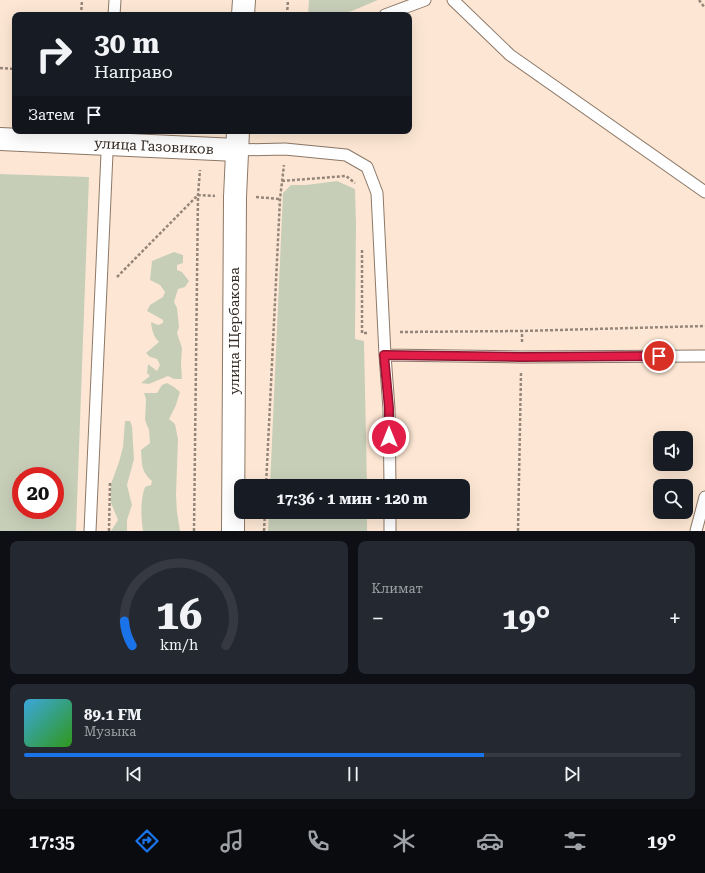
<!DOCTYPE html>
<html lang="ru">
<meta charset="utf-8">
<style>
:root{--surface:#171b24;--page:#242831;--text:#f1f3f6;--muted:#9ea1a6;--line:#363941;--accent:#1a73e8}
body{margin:0;font-family:"Roboto Serif",serif;background:var(--page);color:var(--text);height:100vh;display:flex;flex-direction:column;font-size:15px;white-space:nowrap}
*{box-sizing:border-box;margin:0}
p{font-size:13px;color:var(--muted)}
.icon{flex:none;width:22px;height:22px;fill:none;stroke:currentColor;stroke-width:2;stroke-linecap:round;stroke-linejoin:round}
.map{position:relative;height:531px;overflow:hidden}
.details{display:flex;flex-direction:column;gap:10px;padding:10px;background:#0d0f14;flex:1}
.details>*{flex:none}
.banner{position:absolute;left:12px;top:12px;width:400px;height:122px;border-radius:8px;box-shadow:0 4px 16px #0002;background:#171b24;color:var(--text);overflow:hidden}
.controls{position:absolute;left:653px;top:431px;display:grid;gap:8px}
.controls a{display:grid;place-items:center;width:40px;height:40px;border-radius:8px;background:var(--surface);box-shadow:0 4px 16px #0002;font-size:20px}
.speed{position:absolute;left:12px;top:467px;display:flex;gap:8px;font-size:20px;font-weight:700;text-align:center}
.speed>*{display:grid;place-content:center;width:52px;height:52px;border-radius:50%;background:var(--surface);box-shadow:0 4px 16px #0002;line-height:1}
.speed .limit{border:6px solid #d22;background:#fff;color:#111}
.pin{position:absolute;display:grid;place-items:center;width:34px;height:34px;color:#fff;margin:-17px;border:2px solid #fff;border-radius:50%;box-shadow:0 1px 4px #0007}
.me{position:absolute;width:44px;margin:-22px;rotate:0deg;stroke-linejoin:round;filter:drop-shadow(0 0 3px #0008)}
.turn{display:flex;align-items:center;gap:14px;height:84px;padding:0 16px;font-size:18px}
.turn .icon{width:52px;height:52px;stroke-width:2.5}
.turn b{display:block;font-size:28px;line-height:34px}
.then{display:flex;align-items:center;height:38px;padding:0 16px;background:#0003;gap:8px;font-size:15px}
.big{font-size:30px;font-weight:700;line-height:1.1}
.details .tile{flex:1;display:flex;flex-direction:column;justify-content:center;gap:6px;min-width:0;padding:0 14px;border-radius:8px;background:var(--page)}
.details .dial{align-items:center;gap:0}
.dial svg{height:104px;overflow:visible;fill:none;stroke:var(--line);stroke-width:7;stroke-linecap:round;text-anchor:middle}
.dial text{fill:var(--text);stroke:none}
.song{display:flex;align-items:center;gap:12px}
.cover{width:48px;height:48px;border-radius:6px;background:linear-gradient(135deg,hsl(200 70% 55%),hsl(110 70% 35%))}
.played{height:4px;border-radius:2px;background:linear-gradient(90deg,var(--accent) 70%,var(--line) 70%)}
.keys{display:flex;justify-content:space-around;direction:ltr}
.heat{display:flex;justify-content:space-between;align-items:center;font-size:22px;direction:ltr}
.details .tiles{flex:1;display:grid;gap:10px;grid-template-columns:1fr 1fr}
.tile:last-child{grid-column:span 2}
.trip{position:absolute;left:234px;top:479px;width:236px;height:40px;border-radius:8px;background:var(--surface);box-shadow:0 4px 16px #0002;font-weight:700;line-height:40px;text-align:center}
.menu{display:flex;height:64px;justify-content:space-around;align-items:center;background:#090b0e;color:var(--muted)}
.menu .icon{width:28px;height:28px}
.menu .active{color:var(--accent)}
.menu b{font-size:18px;color:var(--text)}
.map>svg:first-child{display:block}
</style>
<div class="map">
<svg width="705" height="531" viewBox="0 0 705 531">
<rect width="100%" height="100%" fill="#fde7d4"/>
<!-- green -->
<path fill="#c7ceb8" fill-rule="evenodd" d="M309,0H378L347,13L338,15H308Z
M0,174L89,177L76,531H0ZM21,476H55V510H21Z
M337,181L355,189L356,224L355,339L364,341L367,486H270L283,193L291,185H306Z
M174,252L183,255V263L177,265V270L182,272L189,281L185,287L178,289L174,302L177,308L179,327L177,333L182,348L181,364L182,379H174L168,376L149,384L141,383L150,376L147,373L148,364L157,371L160,365L157,359L150,357L146,353L159,342C153,336 152,330 151,322L158,325L163,323V320L147,311L150,305L163,297L165,292L160,285L150,280L151,270L152,261Z
M167,383L174,387L180,392L176,405L169,419L175,424L178,439L176,495L177,512L180,531H143C141,517 140,500 145,487L151,485L152,481C141,471 142,465 141,450L150,443L149,430L145,420L146,399L144,393H157L162,385Z
M125,421H130L132,426L134,459L127,485L132,505L127,520V531H111L118,520L111,503V484L119,462L123,447Z
M269,512H367V531H268Z"/>
<g fill="none" stroke-linecap="round" stroke-linejoin="round">
<!-- lane casing -->
<g stroke="#8c7867" stroke-width="13">
<path id="lane" d="M453,0L510,55L705,192
M114,15L115,0
M385,15L425,0
M237,150L285,149L346,155L367,167L377,193L385,355
M390,486L389,409L385,355L521,357L705,356
M390,512V531
M90,531L108,131
M696,531L705,497"/>
</g>
<!-- secondary casing -->
<g stroke="#8c7867" stroke-width="24">
<path id="secondary" d="M243,15L244,0
M0,139L237,150
M233,531L235,197L238,131"/>
</g>
<!-- path -->
<path stroke="#968679" stroke-width="2.5" stroke-dasharray="3 2" stroke-linecap="butt" d="M699,0L705,8
M81,15L82,0
M287,15L288,0
M0,68L15,69
M282,181L346,176L355,183
M256,197L280,199
M362,250V333H369
M117,277L198,195L215,196
M400,332L522,331L705,326
M522,342V331
M266,486L280,199L284,165
M109,531L110,482
M194,531L198,195L200,170
M264,531L265,512
M518,531L521,373"/>
<!-- lane -->
<use href="#lane" stroke="#fff" stroke-width="11"/>
<!-- secondary -->
<use href="#secondary" stroke="#fff" stroke-width="22"/>
</g>
<g fill="none" stroke-linecap="round" stroke-linejoin="round">
<!-- route casing -->
<g stroke="#92132f" stroke-width="10">
<path id="route" d="M389,437V408L384,355L521,357L659,356"/>
</g>
<!-- route -->
<use href="#route" stroke="#e11d48" stroke-width="7"/>
</g>
<g text-anchor="middle" dominant-baseline="central" stroke-width="4" stroke-linejoin="round" paint-order="stroke">
<!-- street labels -->
<g font-size="14" fill="#342b24" stroke="#fff">
<text transform="translate(154 146) rotate(3)">улица Газовиков</text>
<text transform="translate(234 331) rotate(-90)">улица Щербакова</text>
</g>
</g>
</svg>
<div class="controls">
<a><svg class="icon" aria-label="sound" viewBox="0 0 24 24"><path d="M4 9h4l5-4v14l-5-4H4zM17 9q2 3 0 6"/></svg></a>
<a><svg class="icon" aria-label="search" viewBox="0 0 24 24"><circle cx="10" cy="10" r="6"/><path d="M15 15l6 6"/></svg></a>
</div>
<div class="speed"><div class="limit">20</div></div>
<div class="pin" style="left:659px;top:356px;background:#d93025"><svg class="icon" aria-label="arrive" viewBox="0 0 24 24"><path d="M6 21V4h12l-3 4 3 4H6"/></svg></div>
<svg class="me" style="left:389px;top:437px" viewBox="-20 -20 40 40"><circle r="17" fill="#e11d48" stroke="#fff" stroke-width="3"/><path d="M0-11L8 9 0 5-8 9z" fill="#fff"/></svg>
<div class="trip">17:36 · 1 мин · 120 m</div>
<div class="banner">
<div class="turn"><svg class="icon" aria-label="right" viewBox="0 0 24 24"><path d="M7 20v-9h11M14 6l5 5-5 5"/></svg><div><b>30 m</b>Направо</div></div>
<div class="then">Затем<svg class="icon" aria-label="arrive" viewBox="0 0 24 24"><path d="M6 21V4h12l-3 4 3 4H6"/></svg></div>
</div>
</div>
<section class="details">
<div class="tiles">
<div class="tile dial"><svg viewBox="0 0 100 80">
<path d="M14 69A42 42 0 1 1 86 69"/>
<path d="M14 69A42 42 0 0 1 8 50" stroke="#1a73e8"/>
<text x="50" y="56" font-size="32" font-weight="700">16</text>
<text x="50" y="72" font-size="11">km/h</text>
</svg></div>
<div class="tile"><p>Климат</p>
<div class="heat"><a>−</a><b class="big">19°</b><a>+</a></div>
</div>
<div class="tile">
<div class="song"><i class="cover"></i><div><b>89.1 FM</b><p>Музыка</p></div></div>
<div class="played"></div>
<div class="keys"><svg class="icon" aria-label="previous" viewBox="0 0 24 24"><path d="M18 5L8 12l10 7zM5 5v14"/></svg><svg class="icon" aria-label="pause" viewBox="0 0 24 24"><path d="M8 5v14M16 5v14"/></svg><svg class="icon" aria-label="next" viewBox="0 0 24 24"><path d="M6 5l10 7-10 7zM19 5v14"/></svg></div>
</div>
</div>
</section>
<nav class="menu">
<b>17:35</b>
<svg class="icon active" aria-label="directions" viewBox="0 0 24 24"><path d="M12 3l9 9-9 9-9-9zM9 14v-3h6M13 9l2 2-2 2"/></svg>
<svg class="icon" aria-label="music" viewBox="0 0 24 24"><path d="M9 18V5l10-2v13"/><circle cx="6" cy="18" r="3"/><circle cx="16" cy="16" r="3"/></svg>
<svg class="icon" aria-label="phone" viewBox="0 0 24 24"><path d="M5 4h4l2 5-3 2q2 4 5 5l2-3 5 2v4C11 20 4 13 5 4z"/></svg>
<svg class="icon" aria-label="climate" viewBox="0 0 24 24"><path d="M12 3v18M4 7l16 10M4 17L20 7"/></svg>
<svg class="icon" aria-label="car" viewBox="0 0 24 24"><path d="M5 17H2v-5l4-1 3-4h7l3 4 3 1v5h-3M9 17h6M6 11h13"/><circle cx="7" cy="17" r="2"/><circle cx="17" cy="17" r="2"/></svg>
<svg class="icon" aria-label="filters" viewBox="0 0 24 24"><path d="M4 7h16M4 17h16"/><circle cx="9" cy="7" r="2"/><circle cx="15" cy="17" r="2"/></svg>
<b>19°</b>
</nav>
